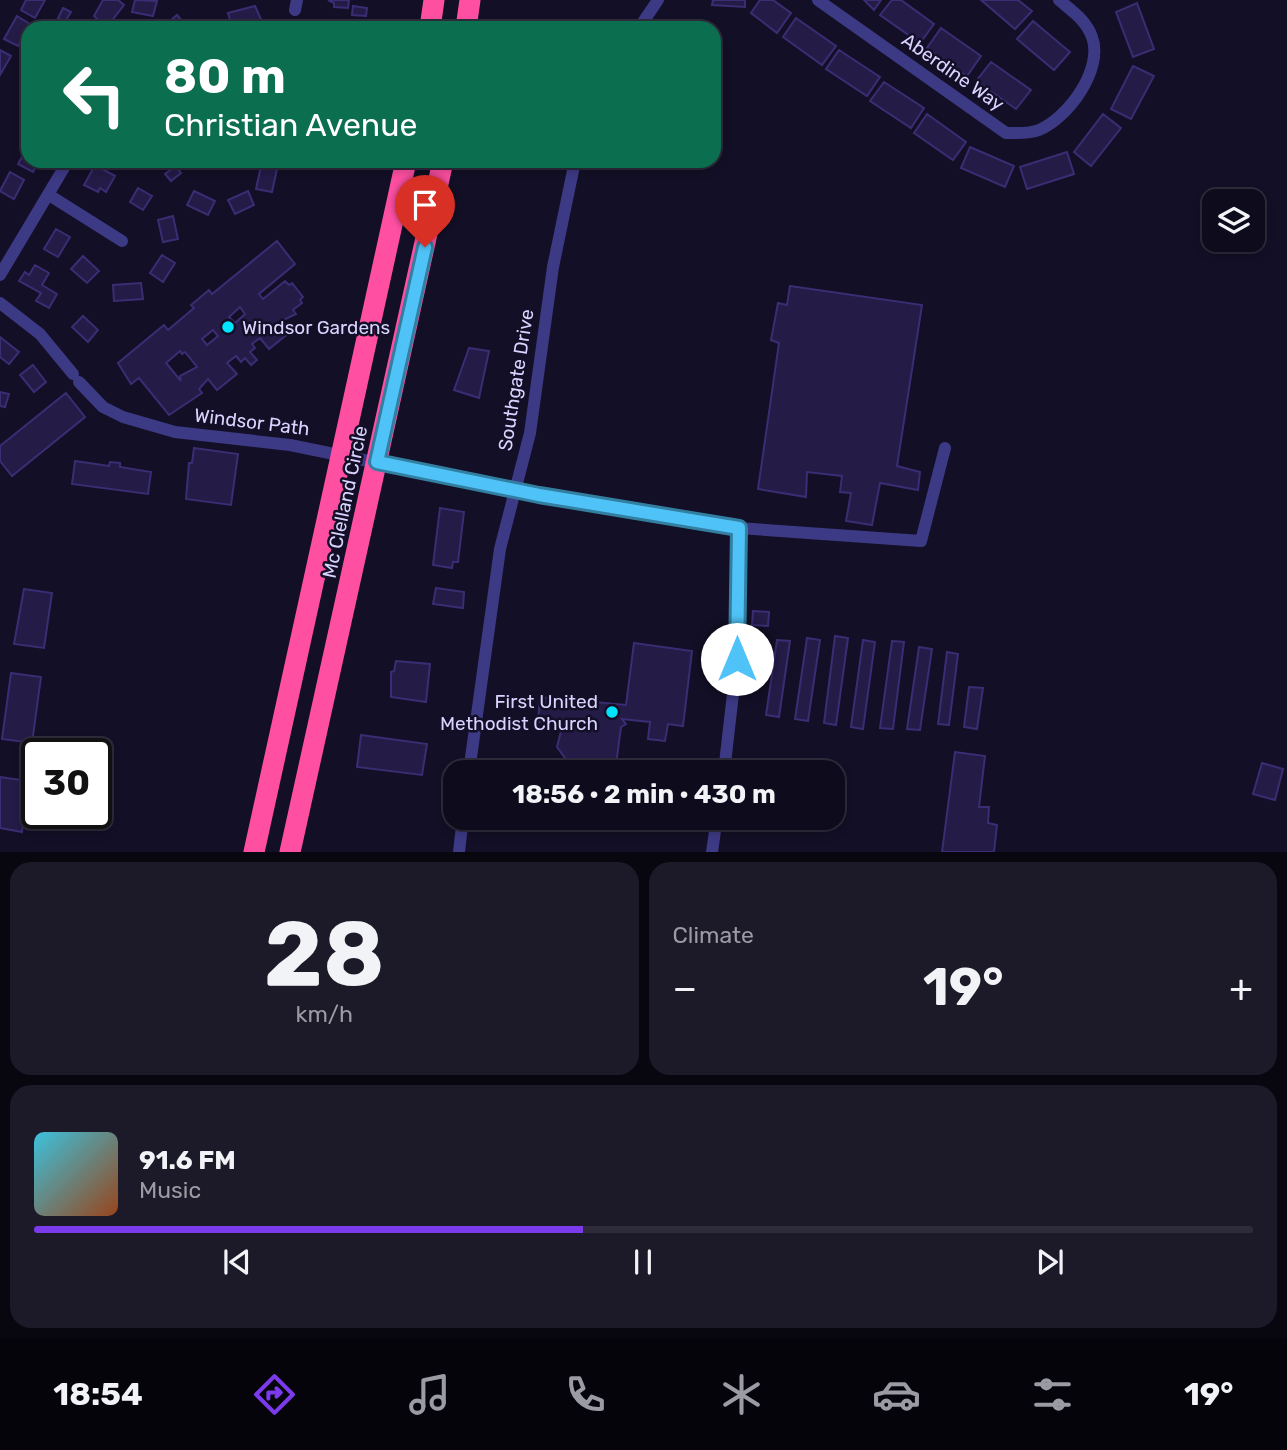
<!DOCTYPE html>
<meta charset="utf-8">
<style>
:root{--surface:#0e0b1c;--page:#1c1929;--text:#f1f3f6;--muted:#9b9ba3;--line:#2e2b3b;--accent:#7c3aed}
body{margin:0;font-family:Rubik,sans-serif;background:var(--page);color:var(--text);height:100vh;display:flex;flex-direction:column;font-size:26px;white-space:nowrap}
*{box-sizing:border-box;margin:0}
p{font-size:23px;color:var(--muted)}
.icon{flex:none;width:38px;height:38px;fill:none;stroke:currentColor;stroke-width:2;stroke-linecap:round;stroke-linejoin:round}
.map{position:relative;height:852px;overflow:hidden}
.panel{display:flex;flex-direction:column;gap:10px;padding:10px;background:#08060f;flex:1}
.panel>*{flex:none}
.top-card{position:absolute;left:21px;top:21px;width:700px;height:147px;border-radius:21px;box-shadow:0 4px 10px #0003,0 0 0 2px var(--line);background:#0b6e4f;color:#fff;overflow:hidden}
.tools{position:absolute;left:1202px;top:189px;display:grid;gap:14px}
.tools a{display:grid;place-items:center;width:63px;height:63px;border-radius:14px;background:var(--surface);box-shadow:0 4px 10px #0003,0 0 0 2px var(--line);font-size:35px}
.speed{position:absolute;left:21px;top:738px;display:flex;gap:14px;font-size:35px;font-weight:700;text-align:center}
.speed>*{display:grid;place-content:center;width:91px;height:91px;border-radius:50%;background:var(--surface);box-shadow:0 4px 10px #0003,0 0 0 2px var(--line);line-height:1}
.speed .limit{border:4px solid #111;border-radius:10px;background:#fff;color:#111}
.pin{position:absolute;display:grid;place-items:center;width:60px;height:60px;color:#fff;margin:-72px -30px;border-radius:50% 50% 50% 0;rotate:-45deg;box-shadow:0 0 7px #0007}
.pin .icon{rotate:45deg}
.me{position:absolute;width:77px;margin:-38px;rotate:0deg;stroke-linejoin:round;filter:drop-shadow(0 0 5px #0008)}
.turn{display:flex;align-items:center;gap:24px;height:147px;padding:0 28px;font-size:32px}
.turn .icon{width:91px;height:91px;stroke-width:2.5}
.turn b{display:block;font-size:49px;line-height:60px}
.big{font-size:52px;font-weight:700;line-height:1.1}
.panel .card{flex:1;display:flex;flex-direction:column;justify-content:center;gap:10px;min-width:0;padding:0 24px;border-radius:21px;background:var(--page)}
.panel .dial{align-items:center;gap:0}
.dial b{font-size:91px;line-height:1}
.song{display:flex;align-items:center;gap:21px}
.cover{width:84px;height:84px;border-radius:10px;background:linear-gradient(135deg,hsl(190 70% 55%),hsl(20 70% 35%))}
.played{height:7px;border-radius:4px;background:linear-gradient(90deg,var(--accent) 45%,var(--line) 45%)}
.keys{display:flex;justify-content:space-around;direction:ltr}
.heat{display:flex;justify-content:space-between;align-items:center;font-size:38px;direction:ltr}
.panel .tiles{flex:1;display:grid;gap:10px;grid-template-columns:1fr 1fr}
.card:last-child{grid-column:span 2}
.trip{position:absolute;left:443px;top:760px;width:402px;height:70px;border-radius:21px;background:var(--surface);box-shadow:0 4px 10px #0003,0 0 0 2px var(--line);font-weight:700;line-height:70px;text-align:center}
.menu{display:flex;height:112px;justify-content:space-around;align-items:center;background:#06040b;color:var(--muted)}
.menu .icon{width:49px;height:49px}
.menu .current{color:var(--accent)}
.menu b{font-size:32px;color:var(--text)}
.map>svg:first-child{display:block}
</style>
<div class="map">
<svg width="1287" height="852" viewBox="0 0 1287 852">
<rect width="100%" height="100%" fill="#130f26"/>
<!-- building -->
<path fill="#241b47" stroke="#3b2d73" stroke-width="2" fill-rule="evenodd" d="M26,0H45L35,18L21,10Z
M103,0H118L124,5L110,23L106,20L103,24L94,16Z
M135,0L157,1L153,16L132,12Z
M328,0H349L348,8L334,7V3Z
M713,0H745V7L712,5Z
M760,0H773L791,13L777,33L751,13Z
M864,0H881L874,10Z
M892,0H901L934,24L920,43L880,15Z
M981,0H1018L1032,11L1015,29Z
M1137,3L1154,49L1133,57L1116,12Z
M255,6L264,26L244,28L243,24L232,27L228,13Z
M353,6L367,8L366,16L352,15Z
M63,8L71,12L65,22L58,18Z
M177,15L188,28H168L165,25Z
M17,16L30,24L18,46L4,39Z
M796,18L836,46L822,65L783,37Z
M1033,21L1070,52L1054,70L1017,39Z
M941,28L981,56L967,76L927,48Z
M0,50L11,56L0,75Z
M839,50L880,77L867,96L826,69Z
M991,62L1031,90L1016,109L976,81Z
M1133,66L1154,76L1131,119L1111,109Z
M884,82L924,108L911,128L870,101Z
M927,114L966,142L953,160L914,133Z
M1103,114L1121,128L1091,166L1074,152Z
M28,146V161H39L33,172L18,164Z
M970,147L1014,166L1005,187L961,168Z
M1067,152L1074,174L1027,189L1020,167Z
M95,165L115,176L106,192L100,188L98,192L84,185Z
M176,166L181,173L171,181L165,174Z
M261,166L277,169L272,192L256,189Z
M10,172L24,180L14,199L0,191Z
M138,188L152,196L143,210L130,202Z
M194,191L215,201L208,215L187,205Z
M248,191L254,205L235,214L228,200Z
M173,216L178,239L163,242L158,220Z
M56,229L70,237L58,257L44,249Z
M277,241L295,264L259,294L263,299L285,281L289,285L292,283L303,297L300,300L302,303L293,310L296,314L281,321L290,332L269,349L260,338L252,344L255,348L250,352L257,360L251,365L245,358L241,362L236,356L227,363L237,374L217,390L208,379L199,389L202,393L169,415L139,378L131,384L118,363L164,325L168,330L194,308L191,305L209,290L212,294ZM240,307L245,314L235,323L229,317ZM213,330L218,336L207,345L202,339ZM180,351L182,354L185,352L197,367L180,376L181,381L166,363Z
M162,255L175,263L163,282L150,273Z
M83,256L99,271L87,283L71,269Z
M35,265L49,273L42,285L57,294L49,308L36,301L41,293L19,281L25,272L29,275Z
M141,283L143,299L114,301L113,285Z
M790,286L922,305L897,466L920,472L918,490L880,483L872,525L846,521L851,493L840,492L842,476L807,472L806,497L758,489L779,343L771,340L778,303L787,305Z
M83,316L98,330L88,342L72,327Z
M0,337L19,352L9,364L0,357Z
M469,348L489,351L479,398L454,390Z
M33,365L46,382L34,392L20,375Z
M0,392L9,394L5,407L0,406Z
M66,393L85,417L12,476L0,461V446Z
M194,448L238,454L231,505L186,499L189,463H192Z
M75,461L109,466L110,462L120,463V467L151,472L148,494L72,484Z
M440,508L464,512L458,562H453L452,568L433,565Z
M436,588L464,592L463,608L433,604Z
M24,589L52,593L44,648L14,644Z
M753,611L769,612L768,626L752,625Z
M835,636L848,638L836,725L824,723Z
M807,638L820,640L808,721L795,719Z
M777,640L790,641L779,717L766,715Z
M863,640L875,642L863,729L851,727Z
M892,641L904,642L893,729L880,728Z
M634,643L692,651L683,726L668,724L665,741L648,739L650,722L622,719L626,724L621,727L615,772H590L592,764L568,762L557,747L563,723L538,722L540,697L626,705Z
M919,647L932,649L920,730L907,729Z
M947,652L958,654L949,725L938,724Z
M396,661L430,664L426,702L391,697V672L394,671Z
M11,673L41,677L32,743L2,739Z
M969,687L983,688L977,729L964,727Z
M361,735L427,744L422,775L357,767Z
M955,752L985,756L979,807H989L988,823L997,825L994,852H942Z
M1262,763L1283,769L1275,800L1253,794Z
M0,777L28,781L22,832L0,828Z"/>
<g fill="none" stroke-linecap="round" stroke-linejoin="round">
<!-- street -->
<path stroke="#3d3a85" stroke-width="12" d="M818,0L1006,133C1016,133 1029,134 1039,130C1068,118 1104,69 1092,37C1086,20 1072,11 1059,0
M295,10L297,0
M639,28L658,0
M49,195L122,241
M0,275L68,161
M0,303L40,334L73,374
M79,382L103,407L123,417L175,432L290,445L515,491L739,528L921,541L945,448
M469,772L500,549L530,433L553,267L575,161
M724,772L737,659L739,528
M459,852L463,817
M712,852L717,817"/>
<!-- highway -->
<path stroke="#ff4fa3" stroke-width="21" d="M430,28L434,0
M466,28L470,0
M254,852L406,161
M290,852L443,161"/>
</g>
<g fill="none" stroke-linecap="round" stroke-linejoin="round">
<!-- route casing -->
<g stroke="#337fa1" stroke-width="18">
<path id="route" d="M425,247L377,462L539,495L739,528L737,659"/>
</g>
<!-- route -->
<use href="#route" stroke="#4fc3f7" stroke-width="12"/>
</g>
<!-- markers -->
<g fill="#00e5ff" stroke="#130f26" stroke-width="2.5">
<circle cx="228" cy="327" r="7"/>
<circle cx="612" cy="712" r="7"/>
</g>
<g text-anchor="middle" dominant-baseline="central" stroke-width="5" stroke-linejoin="round" paint-order="stroke">
<!-- street labels -->
<g font-size="19" fill="#d9d4ff" stroke="#130f26">
<text transform="translate(953 72) rotate(35)">Aberdine Way</text>
<text transform="translate(516 380) rotate(-81)">Southgate Drive</text>
<text transform="translate(252 422) rotate(7)">Windsor Path</text>
<text transform="translate(345 502) rotate(-78)">Mc Clelland Circle</text>
</g>
<!-- poi labels -->
<g font-size="19" fill="#d9d4ff" stroke="#130f26" text-anchor="start">
<text x="242" y="327">Windsor Gardens</text>
<text x="598" y="701" text-anchor="end">First United<tspan x="598" dy="22">Methodist Church</tspan></text>
</g>
</g>
</svg>
<div class="tools">
<a><svg class="icon" aria-label="layers" viewBox="0 0 24 24"><path d="M12 4l9 5-9 5-9-5zM3 14l9 5 9-5"/></svg></a>
</div>
<div class="speed"><div class="limit">30</div></div>
<div class="pin" style="left:425px;top:247px;background:#d93025"><svg class="icon" aria-label="arrive" viewBox="0 0 24 24"><path d="M6 21V4h12l-3 4 3 4H6"/></svg></div>
<svg class="me" style="left:737px;top:659px" viewBox="-20 -20 40 40"><circle r="19" fill="#fff"/><path d="M0-13L10 11 0 6-10 11z" fill="#4fc3f7"/></svg>
<div class="trip">18:56 · 2 min · 430 m</div>
<div class="top-card">
<div class="turn"><svg class="icon" aria-label="left" viewBox="0 0 24 24"><path d="M17 20v-9H6M10 6l-5 5 5 5"/></svg><div><b>80 m</b>Christian Avenue</div></div>
</div>
</div>
<section class="panel">
<div class="tiles">
<div class="card dial"><b>28</b><p>km/h</p></div>
<div class="card"><p>Climate</p>
<div class="heat"><a>−</a><b class="big">19°</b><a>+</a></div>
</div>
<div class="card">
<div class="song"><i class="cover"></i><div><b>91.6 FM</b><p>Music</p></div></div>
<div class="played"></div>
<div class="keys"><svg class="icon" aria-label="previous" viewBox="0 0 24 24"><path d="M18 5L8 12l10 7zM5 5v14"/></svg><svg class="icon" aria-label="pause" viewBox="0 0 24 24"><path d="M8 5v14M16 5v14"/></svg><svg class="icon" aria-label="next" viewBox="0 0 24 24"><path d="M6 5l10 7-10 7zM19 5v14"/></svg></div>
</div>
</div>
</section>
<nav class="menu">
<b>18:54</b>
<svg class="icon current" aria-label="directions" viewBox="0 0 24 24"><path d="M12 3l9 9-9 9-9-9zM9 14v-3h6M13 9l2 2-2 2"/></svg>
<svg class="icon" aria-label="music" viewBox="0 0 24 24"><path d="M9 18V5l10-2v13"/><circle cx="6" cy="18" r="3"/><circle cx="16" cy="16" r="3"/></svg>
<svg class="icon" aria-label="phone" viewBox="0 0 24 24"><path d="M5 4h4l2 5-3 2q2 4 5 5l2-3 5 2v4C11 20 4 13 5 4z"/></svg>
<svg class="icon" aria-label="climate" viewBox="0 0 24 24"><path d="M12 3v18M4 7l16 10M4 17L20 7"/></svg>
<svg class="icon" aria-label="car" viewBox="0 0 24 24"><path d="M5 17H2v-5l4-1 3-4h7l3 4 3 1v5h-3M9 17h6M6 11h13"/><circle cx="7" cy="17" r="2"/><circle cx="17" cy="17" r="2"/></svg>
<svg class="icon" aria-label="filters" viewBox="0 0 24 24"><path d="M4 7h16M4 17h16"/><circle cx="9" cy="7" r="2"/><circle cx="15" cy="17" r="2"/></svg>
<b>19°</b>
</nav>
